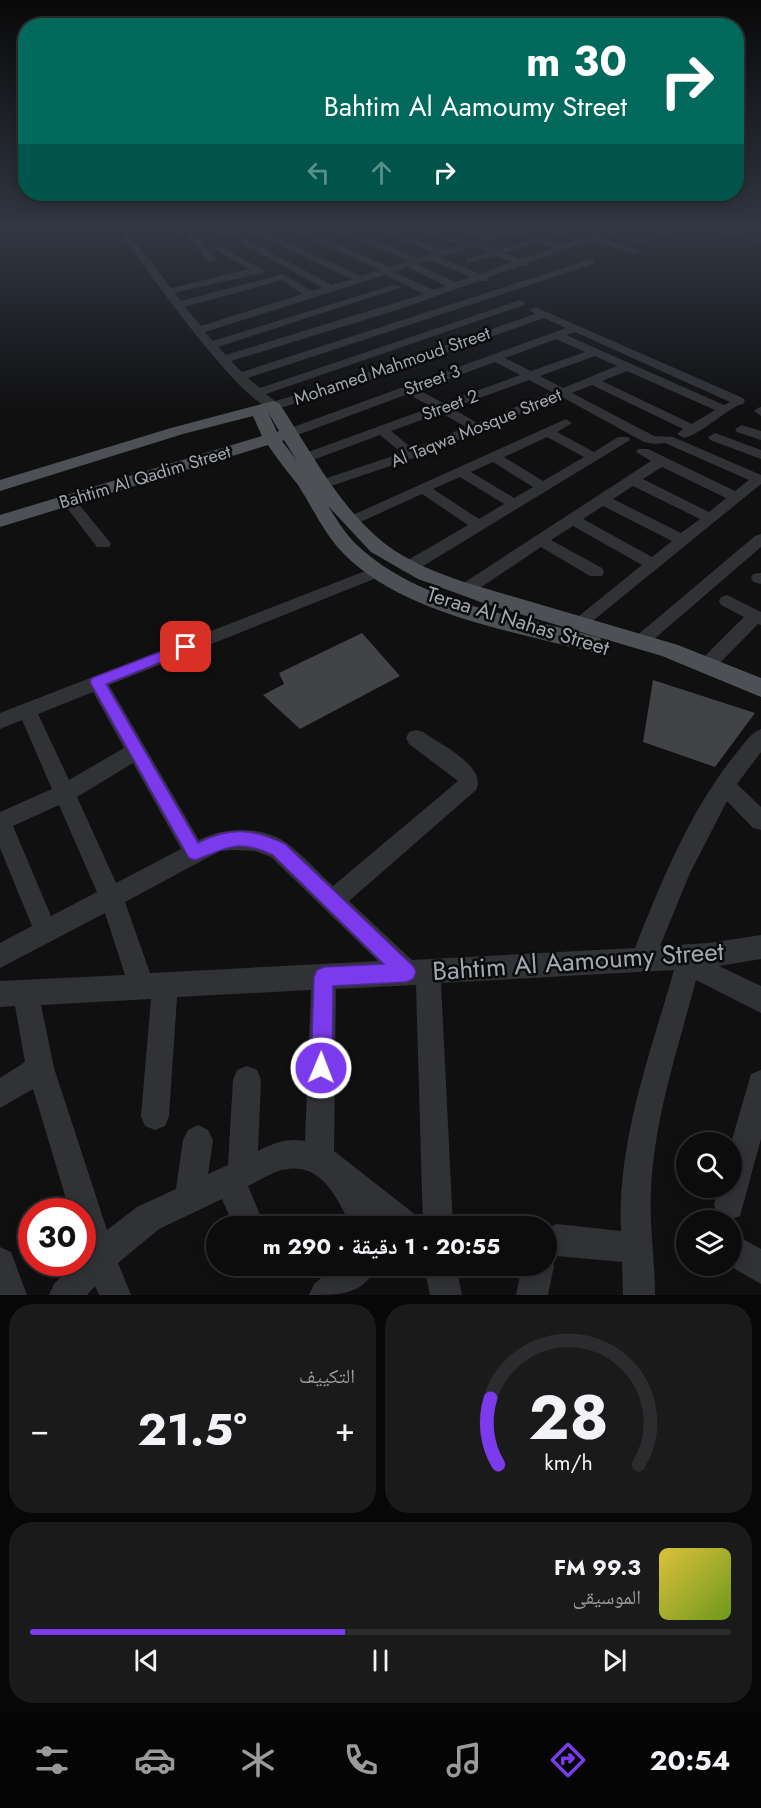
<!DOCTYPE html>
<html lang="ar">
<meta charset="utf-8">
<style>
:root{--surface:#0c0c0d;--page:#1a1a1b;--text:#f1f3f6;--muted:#9a9b9d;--line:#2c2c2e;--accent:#7c3aed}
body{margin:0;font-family:Jost,"Noto Naskh Arabic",sans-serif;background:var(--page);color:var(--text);direction:rtl;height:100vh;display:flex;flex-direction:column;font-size:22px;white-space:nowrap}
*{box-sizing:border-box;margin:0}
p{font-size:20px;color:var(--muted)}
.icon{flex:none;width:33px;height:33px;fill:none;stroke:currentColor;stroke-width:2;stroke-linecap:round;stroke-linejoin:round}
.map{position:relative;height:1295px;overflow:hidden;direction:ltr}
.drawer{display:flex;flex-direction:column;gap:9px;padding:9px;background:#070707;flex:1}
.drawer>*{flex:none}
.banner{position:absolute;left:18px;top:18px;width:726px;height:183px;border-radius:24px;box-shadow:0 3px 15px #0003,0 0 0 2px var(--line);direction:rtl;background:#00695c;color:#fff;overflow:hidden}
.tools{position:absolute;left:676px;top:1132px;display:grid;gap:12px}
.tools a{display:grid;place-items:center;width:66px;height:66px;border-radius:50%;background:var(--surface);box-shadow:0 3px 15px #0003,0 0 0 2px var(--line);font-size:30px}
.speed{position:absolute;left:18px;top:1198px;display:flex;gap:12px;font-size:30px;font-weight:700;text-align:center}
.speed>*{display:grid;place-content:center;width:78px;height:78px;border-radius:50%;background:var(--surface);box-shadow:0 3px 15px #0003,0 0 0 2px var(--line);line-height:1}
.speed .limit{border:9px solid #d22;background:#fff;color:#111}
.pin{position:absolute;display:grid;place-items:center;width:51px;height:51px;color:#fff;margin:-26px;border-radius:12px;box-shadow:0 3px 9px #0006}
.me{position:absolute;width:66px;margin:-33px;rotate:1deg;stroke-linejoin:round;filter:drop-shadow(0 0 4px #0008)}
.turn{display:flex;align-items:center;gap:21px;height:126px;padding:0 18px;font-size:27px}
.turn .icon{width:78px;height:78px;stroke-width:2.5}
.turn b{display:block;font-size:42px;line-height:51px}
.lanes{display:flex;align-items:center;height:57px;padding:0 18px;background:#0003;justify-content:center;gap:30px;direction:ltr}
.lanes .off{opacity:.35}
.big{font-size:45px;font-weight:700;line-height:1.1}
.drawer .card{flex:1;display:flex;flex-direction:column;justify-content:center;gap:9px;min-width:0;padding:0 21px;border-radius:24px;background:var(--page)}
.drawer .dial{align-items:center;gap:0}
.dial svg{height:156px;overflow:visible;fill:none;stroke:var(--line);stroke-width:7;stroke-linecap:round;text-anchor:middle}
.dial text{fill:var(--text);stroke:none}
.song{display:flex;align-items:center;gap:18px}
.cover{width:72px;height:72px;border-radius:9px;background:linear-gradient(135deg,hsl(50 70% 55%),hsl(80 70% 35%))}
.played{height:6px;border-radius:3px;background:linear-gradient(90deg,var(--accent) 45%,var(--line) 45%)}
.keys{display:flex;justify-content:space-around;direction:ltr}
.heat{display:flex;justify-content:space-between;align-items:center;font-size:33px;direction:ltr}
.drawer .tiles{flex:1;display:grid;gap:9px;grid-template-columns:1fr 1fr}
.card:last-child{grid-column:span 2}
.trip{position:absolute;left:206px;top:1216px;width:351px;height:60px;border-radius:30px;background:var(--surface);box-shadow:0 3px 15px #0003,0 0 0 2px var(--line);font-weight:700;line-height:60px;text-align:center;direction:rtl}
.menu{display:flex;height:96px;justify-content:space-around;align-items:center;background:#050505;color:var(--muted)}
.menu .icon{width:42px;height:42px}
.menu .active{color:var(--accent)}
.menu b{font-size:27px;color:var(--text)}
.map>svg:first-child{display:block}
</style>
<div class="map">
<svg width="761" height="1295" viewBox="0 0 761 1295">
<rect width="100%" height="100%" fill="#101011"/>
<!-- building -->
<path fill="#414347" d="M362,633L400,676L300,729L263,695L284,684L279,673Z
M653,680L755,713L715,767L643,742Z"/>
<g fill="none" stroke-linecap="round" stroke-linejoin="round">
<!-- minor -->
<path fill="#313236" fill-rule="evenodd" d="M116,227H124L171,288L249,269L216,250V246L219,245L266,272L174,293L181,301L283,274L311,291L323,288L241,243V239L244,238L332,285L352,279L247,230L200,241L217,260L209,262L179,227H187L197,237L239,227H254L361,276L380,270L286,227H296L390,267L409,261L330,227H341L418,258L434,253L372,227H383L443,250L460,245L416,227H427L469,242L483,238L458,227C477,227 495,241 510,227H530L523,231L561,245L575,240L539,227C555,227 567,235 582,237C593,238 610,227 624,227L600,237L638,250V254H632L592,240L528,263L527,266H520L488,277L487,281H479L400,309L231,361L242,372L591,259L596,262L594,264L248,378L260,388L520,300L525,303L524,305L266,394L275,401L331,385L535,314L530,310L535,307L743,398L745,401L743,404C728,407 704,433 684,438L677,434L683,429L592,385L572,393L654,436L673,437L761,475V484L584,628H572L569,624L642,565L573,526L551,540L602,568L604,572L602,576H590L541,547L471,594H459L457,590L459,586L651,461L636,452L638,449H648L735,491L749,480L665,443L655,444L644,442L562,397L417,457L328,487H318L316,484L318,481L402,453L380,435L310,461H300L298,458L300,455L432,407L408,394L295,436H285L283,433L285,430L566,328L544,318L339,391L273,410C238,401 141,262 116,227ZM515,233L553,248L521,259L505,253L531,245V241L497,250L482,244ZM474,246L488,252L467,259V263L496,256L512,262L480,274L440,257ZM430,260L471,277L455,282L417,264ZM408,267L446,286L433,290L394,272ZM385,275L424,294L226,355L218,347L402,287L393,285L213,341L205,332ZM282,280L302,294L201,326L185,307ZM575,332L730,402L724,405L566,335ZM556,339L585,352L531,371L505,358ZM595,356L617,366L563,388L540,376ZM495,362L520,375L443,403L419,390ZM627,371L715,410L692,424L602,381ZM529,380L552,392L477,423L452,408ZM441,413L466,427L413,449L391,431ZM662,467L726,498L709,512L643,479ZM633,486L700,519L681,533L613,499ZM603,506L672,541L652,557L583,519Z
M668,227H679L636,245L629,243Z
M708,227H720L761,238V244Z
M760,407H761V416L754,411Z
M566,419L572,423L557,432L594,452L618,437H628L630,440L415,571H403L401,567L403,563L468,525L422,494L356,524L351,526L343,521L346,518ZM547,437L584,457L543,481L504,457ZM493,462L533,487L514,498L471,472ZM460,477L504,504L479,519L433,489Z
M742,425L761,431V440L737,432L735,429Z
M715,433L761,450V459L710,440L708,437Z
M68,496L73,497L109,541L111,544L109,547H97L61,500Z
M761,534V547L646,646L640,648L634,646L631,642L634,638L755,536Z
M378,566L384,567L386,571L384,575L109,685L199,840C225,826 264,826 288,844C304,856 318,872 333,886L458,781L409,744L406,738L409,732L416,730L423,732C440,744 488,767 476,790L349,901L412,960L635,948C662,880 691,808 738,751C745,742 751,733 761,729V752L737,784L761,807V830L753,828L727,801L690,873L660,946L709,943L761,935V959L719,966L761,986V1013L696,980C678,1049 654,1119 651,1190C649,1225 655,1260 655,1295H623L622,1262L557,1256L551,1258L554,1266L548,1295H516L522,1266H546V1228L557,1224L621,1231C617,1141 650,1055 674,970L441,983L453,1227H423L416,985L336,989L334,1151L417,1216L421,1227H352C337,1199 322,1160 282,1170C270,1173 259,1181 248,1186L265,1227H234L222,1199L159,1229L118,1263L131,1295H99L95,1286L87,1295H49L54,1284L74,1263H82V1212H70L33,1089L0,1108V1078L25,1062L15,1006L0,1007V981L125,975L105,913L0,968V943L32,926L0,848V812L52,789L22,720L0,729V713ZM93,692L124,748L69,780L38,714ZM133,763L181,849L116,883L77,797ZM59,805L97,892L51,916L13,826ZM233,850L255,851L271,857L378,961L150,973L125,902L220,851ZM311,990L305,1141C287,1138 274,1143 258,1151L261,1080L257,1070L247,1066L237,1070L233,1080L228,1165L208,1174L213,1140L208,1130L198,1125L188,1130L183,1140L176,1189L137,1207L107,1230L54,1068L41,1005L151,999L141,1116L145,1126L155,1130L165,1126L169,1116L177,997Z
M759,573H761V584L753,582L751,578L753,574Z
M727,595L761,612V625L758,624L714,669L708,671L702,669L699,664L702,659L744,617L721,605L719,601L721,597Z
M761,1070V1139L740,1216L729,1220L718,1216L714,1205L718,1188H732L731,1143L751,1074Z
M732,1233L761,1249V1284L730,1266H732Z
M0,1247L11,1252L27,1295H0Z
M336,1266H377C363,1295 340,1295 309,1295L314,1284Z
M424,1266H456L462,1295H430Z"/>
<!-- major -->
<path fill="#4d5054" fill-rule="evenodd" d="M273,401L279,403C311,451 337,505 384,543C408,562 438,573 467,583L678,645L761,678V697L662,656L486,604L418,579L371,552L328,506C337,520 346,535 358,546C423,606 519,615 600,638L603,644L600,650L592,652C512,631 403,614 344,554C324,534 313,508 298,485C288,472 277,459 268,445L0,527V515L262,436L253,416L183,434L0,491V480L171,428ZM268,412L279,431L277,432ZM282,441L284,440L297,461Z"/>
</g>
<!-- sky -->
<linearGradient id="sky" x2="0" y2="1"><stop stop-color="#090909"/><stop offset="0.56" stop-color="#313743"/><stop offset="1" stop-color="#313743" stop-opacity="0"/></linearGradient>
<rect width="761" height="408" fill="url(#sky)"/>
<!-- route -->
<path fill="#7c3aed" stroke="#51269a" stroke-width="1.5" d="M186,642L193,647L191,650L106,684L198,843C231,826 253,829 285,844L413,966L416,972L413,979L406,982L333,986L332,1068L329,1075L321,1078L314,1075L311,1068L314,977L317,970L324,967L384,964L273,855C237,838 228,848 195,860L189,858L90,682L92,678Z"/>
<g text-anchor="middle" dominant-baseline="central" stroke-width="5" stroke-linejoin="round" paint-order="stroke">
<!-- far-street labels -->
<g font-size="18" fill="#a2a8b1" stroke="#0b0b0c">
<text transform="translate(392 366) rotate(-19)">Mohamed Mahmoud Street</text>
<text transform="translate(432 380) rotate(-20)">Street 3</text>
<text transform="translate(450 405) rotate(-20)">Street 2</text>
<text transform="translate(476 428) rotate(-22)">Al Taqwa Mosque Street</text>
<text transform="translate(145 477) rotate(-17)">Bahtim Al Qadim Street</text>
</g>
<!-- street labels -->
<g font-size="21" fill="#a2a8b1" stroke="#0b0b0c">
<text transform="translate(518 621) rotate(17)">Teraa Al Nahas Street</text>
</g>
<!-- near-street labels -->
<g font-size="26" fill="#a2a8b1" stroke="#0b0b0c">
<text transform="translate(578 961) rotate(-4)">Bahtim Al Aamoumy Street</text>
</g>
</g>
</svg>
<div class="tools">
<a><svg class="icon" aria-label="search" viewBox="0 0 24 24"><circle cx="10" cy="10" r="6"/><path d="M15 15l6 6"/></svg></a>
<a><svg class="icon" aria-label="layers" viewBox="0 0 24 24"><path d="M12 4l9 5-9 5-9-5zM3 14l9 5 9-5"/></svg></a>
</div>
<div class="speed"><div class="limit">30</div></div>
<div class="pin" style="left:186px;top:647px;background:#d93025"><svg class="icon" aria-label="arrive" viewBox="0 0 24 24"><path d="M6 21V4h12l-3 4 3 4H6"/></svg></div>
<svg class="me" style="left:321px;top:1068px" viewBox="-20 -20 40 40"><circle r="17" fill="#7c3aed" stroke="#fff" stroke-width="3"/><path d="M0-11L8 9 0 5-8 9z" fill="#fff"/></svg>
<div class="trip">20:55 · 1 دقيقة · 290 m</div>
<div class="banner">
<div class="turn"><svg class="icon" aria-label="right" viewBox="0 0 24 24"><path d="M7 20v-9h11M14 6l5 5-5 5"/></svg><div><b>30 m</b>Bahtim Al Aamoumy Street</div></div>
<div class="lanes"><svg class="icon off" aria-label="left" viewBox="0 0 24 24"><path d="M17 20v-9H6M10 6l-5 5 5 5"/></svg><svg class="icon off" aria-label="ahead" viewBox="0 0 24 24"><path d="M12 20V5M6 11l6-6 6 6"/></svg><svg class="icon" aria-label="right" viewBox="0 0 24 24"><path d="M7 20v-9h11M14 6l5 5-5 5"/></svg></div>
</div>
</div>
<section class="drawer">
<div class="tiles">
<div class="card dial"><svg viewBox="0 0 100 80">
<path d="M14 69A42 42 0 1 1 86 69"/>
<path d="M14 69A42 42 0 0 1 10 35" stroke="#7c3aed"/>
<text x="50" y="56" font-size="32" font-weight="700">28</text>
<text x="50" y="72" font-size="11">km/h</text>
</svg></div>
<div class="card"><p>التكييف</p>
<div class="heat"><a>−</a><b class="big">21.5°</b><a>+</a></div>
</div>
<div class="card">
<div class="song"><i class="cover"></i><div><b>99.3 FM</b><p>الموسيقى</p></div></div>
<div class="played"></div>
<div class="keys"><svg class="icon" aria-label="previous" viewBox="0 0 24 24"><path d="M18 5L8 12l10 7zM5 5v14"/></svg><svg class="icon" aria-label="pause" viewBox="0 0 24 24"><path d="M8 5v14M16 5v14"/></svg><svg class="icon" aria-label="next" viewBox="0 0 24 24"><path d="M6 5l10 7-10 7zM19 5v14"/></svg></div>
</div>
</div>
</section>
<nav class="menu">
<b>20:54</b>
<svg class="icon active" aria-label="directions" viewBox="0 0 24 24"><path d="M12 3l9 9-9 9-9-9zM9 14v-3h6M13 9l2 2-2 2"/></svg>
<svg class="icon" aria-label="music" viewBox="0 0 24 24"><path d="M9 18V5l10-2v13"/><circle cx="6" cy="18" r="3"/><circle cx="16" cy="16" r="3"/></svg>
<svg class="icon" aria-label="phone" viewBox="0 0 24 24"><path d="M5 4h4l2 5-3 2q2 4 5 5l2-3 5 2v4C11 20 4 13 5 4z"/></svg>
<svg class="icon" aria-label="climate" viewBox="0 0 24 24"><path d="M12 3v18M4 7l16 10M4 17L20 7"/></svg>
<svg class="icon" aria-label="car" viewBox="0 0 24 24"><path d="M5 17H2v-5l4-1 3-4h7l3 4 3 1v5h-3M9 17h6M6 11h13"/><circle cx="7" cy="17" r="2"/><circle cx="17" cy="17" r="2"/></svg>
<svg class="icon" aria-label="filters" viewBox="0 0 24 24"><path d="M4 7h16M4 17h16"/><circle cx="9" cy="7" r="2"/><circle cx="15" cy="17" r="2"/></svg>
</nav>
